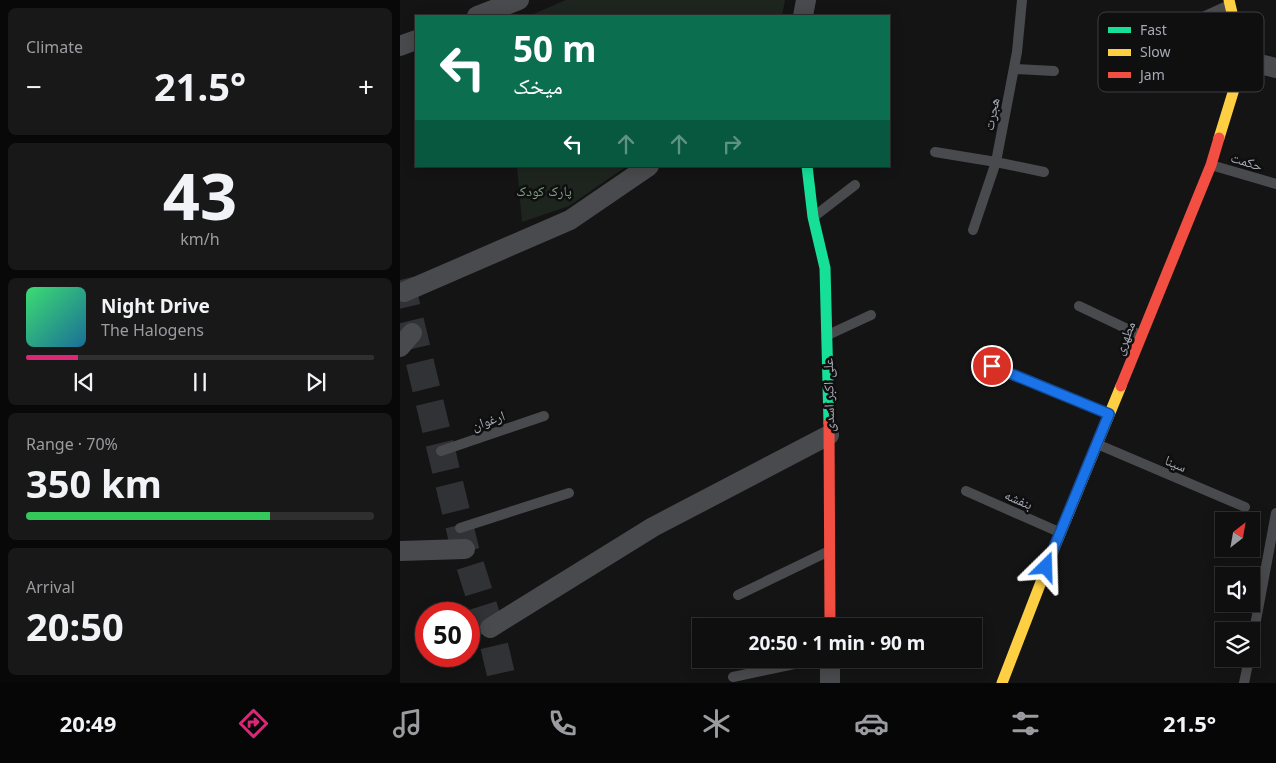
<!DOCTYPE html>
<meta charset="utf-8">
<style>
:root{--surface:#0f0f10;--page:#181819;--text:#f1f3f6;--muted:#9b9c9f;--line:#2f2f30;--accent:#db2777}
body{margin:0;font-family:"Noto Sans","Noto Naskh Arabic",sans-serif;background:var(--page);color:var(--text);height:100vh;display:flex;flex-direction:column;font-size:19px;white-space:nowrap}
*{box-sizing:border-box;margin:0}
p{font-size:16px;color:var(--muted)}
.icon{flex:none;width:28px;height:28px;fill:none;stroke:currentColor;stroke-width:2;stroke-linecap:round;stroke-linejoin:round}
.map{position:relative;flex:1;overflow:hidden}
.side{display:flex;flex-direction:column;gap:8px;padding:8px;background:#080809;width:400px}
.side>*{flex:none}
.banner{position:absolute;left:15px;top:15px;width:475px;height:152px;border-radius:0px;box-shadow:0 2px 12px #0003,0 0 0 1px var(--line);background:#0b6e4f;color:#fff;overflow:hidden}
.needle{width:32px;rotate:31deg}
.tools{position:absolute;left:815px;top:512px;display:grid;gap:10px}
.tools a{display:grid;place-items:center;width:45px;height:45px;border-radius:0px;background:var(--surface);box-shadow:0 2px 12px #0003,0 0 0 1px var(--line);font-size:25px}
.speed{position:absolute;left:15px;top:602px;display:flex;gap:10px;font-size:25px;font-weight:700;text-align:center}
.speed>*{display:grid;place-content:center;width:65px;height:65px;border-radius:50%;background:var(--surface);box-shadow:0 2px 12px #0003,0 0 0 1px var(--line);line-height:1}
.speed .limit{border:8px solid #d22;background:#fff;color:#111}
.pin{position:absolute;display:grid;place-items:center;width:42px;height:42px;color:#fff;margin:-21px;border:2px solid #fff;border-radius:50%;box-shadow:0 1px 5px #0007}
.me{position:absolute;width:55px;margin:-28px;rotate:22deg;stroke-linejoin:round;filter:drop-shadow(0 0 4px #0008)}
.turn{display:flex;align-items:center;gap:18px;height:105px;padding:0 15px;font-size:22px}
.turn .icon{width:65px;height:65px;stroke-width:2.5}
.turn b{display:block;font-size:35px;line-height:42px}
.lanes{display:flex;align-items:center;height:48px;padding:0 15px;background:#0003;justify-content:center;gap:25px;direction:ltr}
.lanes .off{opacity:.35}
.big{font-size:38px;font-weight:700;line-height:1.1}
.side .widget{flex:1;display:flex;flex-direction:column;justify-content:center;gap:8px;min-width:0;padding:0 18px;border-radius:8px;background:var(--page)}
.side .dial{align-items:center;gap:0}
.dial b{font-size:65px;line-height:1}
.song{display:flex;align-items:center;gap:15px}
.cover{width:60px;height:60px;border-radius:8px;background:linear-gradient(135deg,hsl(140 70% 55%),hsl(200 70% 35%))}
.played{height:5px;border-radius:2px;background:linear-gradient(90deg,var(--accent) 15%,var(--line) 15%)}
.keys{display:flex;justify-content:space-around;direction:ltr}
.heat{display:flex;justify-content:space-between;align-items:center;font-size:28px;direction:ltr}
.charge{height:8px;border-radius:4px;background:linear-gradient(90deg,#34c759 70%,var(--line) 0)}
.trip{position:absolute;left:292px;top:618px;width:290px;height:50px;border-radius:0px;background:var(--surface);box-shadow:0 2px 12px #0003,0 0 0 1px var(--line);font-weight:700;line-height:50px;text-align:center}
.menu{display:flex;height:80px;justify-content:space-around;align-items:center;background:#060606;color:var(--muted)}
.menu .icon{width:35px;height:35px}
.menu .selected{color:var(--accent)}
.menu b{font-size:22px;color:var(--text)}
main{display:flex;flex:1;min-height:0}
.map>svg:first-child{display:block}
</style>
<main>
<section class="side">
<div class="widget"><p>Climate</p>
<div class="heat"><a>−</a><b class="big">21.5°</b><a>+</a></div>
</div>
<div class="widget dial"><b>43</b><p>km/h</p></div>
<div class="widget">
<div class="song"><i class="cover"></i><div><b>Night Drive</b><p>The Halogens</p></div></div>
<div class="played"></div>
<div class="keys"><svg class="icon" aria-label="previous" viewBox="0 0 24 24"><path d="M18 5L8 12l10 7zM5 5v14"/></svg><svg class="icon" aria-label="pause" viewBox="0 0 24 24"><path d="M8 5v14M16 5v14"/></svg><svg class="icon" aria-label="next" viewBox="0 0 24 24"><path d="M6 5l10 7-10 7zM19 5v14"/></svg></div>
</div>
<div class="widget"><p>Range · 70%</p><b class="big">350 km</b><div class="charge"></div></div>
<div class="widget"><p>Arrival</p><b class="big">20:50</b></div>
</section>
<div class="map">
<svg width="876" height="683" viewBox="0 0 876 683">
<rect width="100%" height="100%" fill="#141415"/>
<!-- green -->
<path fill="#1e251f" d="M166,0H385L382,16H129Z
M117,166H227L169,206L122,222Z"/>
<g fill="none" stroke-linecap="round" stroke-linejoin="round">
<!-- secondary-tunnel -->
<path stroke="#313235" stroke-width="28" stroke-dasharray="28 14" stroke-linecap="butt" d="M0,280L65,549L90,628L103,683"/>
<!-- lane -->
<path stroke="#494a4d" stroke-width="10" d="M768,33L829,5
M614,69L654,71
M535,152L596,162L644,172
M811,165L876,184
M416,215L455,185
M573,230L596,162L617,52L622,0
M679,306L740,335
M430,334L471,315
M592,366L709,414
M697,444L845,507
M41,451L144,416
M566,491L659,532
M60,528L169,493
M338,595L427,552
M851,647L876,513
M333,677L418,659
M844,683L849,659"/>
<!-- street -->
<path stroke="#494a4d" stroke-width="20" d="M77,16L119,0
M403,16L406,0
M0,46L16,40
M843,60L876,68
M4,292L170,220L249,166
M0,347L12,333
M0,551L65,549
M90,628L253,527L429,435
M430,659V683"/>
<!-- fast -->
<path stroke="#16e098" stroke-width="11" d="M407,166L413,217L425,268L429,423"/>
<!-- slow -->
<path stroke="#ffcf43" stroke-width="11" d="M819,138L843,60L829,0
M602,683L653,551L721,386"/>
<!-- jam -->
<path stroke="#f24e42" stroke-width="11" d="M721,386L811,165L819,138
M429,423L430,626"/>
</g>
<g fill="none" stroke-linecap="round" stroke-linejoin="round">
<!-- route casing -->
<g stroke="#114b97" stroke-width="12">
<path id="route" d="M592,366L709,414L646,567"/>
</g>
<!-- route -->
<use href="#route" stroke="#1a73e8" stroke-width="9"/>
</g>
<g text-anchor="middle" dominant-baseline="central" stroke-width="5" stroke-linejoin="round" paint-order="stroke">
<!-- street labels -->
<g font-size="14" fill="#a6a9b5" stroke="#0f0f10">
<text transform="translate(591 114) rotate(-79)">هجرت</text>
<text transform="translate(847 161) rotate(17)">حکمت</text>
<text transform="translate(724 338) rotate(-68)">مطهری</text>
<text transform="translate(428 395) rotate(-91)">علی اکبر اسدی</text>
<text transform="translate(88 420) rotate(-19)">ارغوان</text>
<text transform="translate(776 463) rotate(23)">سینا</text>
<text transform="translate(619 499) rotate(24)">بنفشه</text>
</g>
<!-- park labels -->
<g font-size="14" fill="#7e9f83" stroke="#0f0f10">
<text x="144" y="190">پارک کودک</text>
</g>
</g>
<!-- legend -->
<rect x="698" y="12" width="166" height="80" rx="8" fill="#0f0f10" stroke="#3c3d42" stroke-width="1"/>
<rect x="708" y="27" width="23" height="6" fill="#16e098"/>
<rect x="708" y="49" width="23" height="7" fill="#ffcf43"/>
<rect x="708" y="72" width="23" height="6" fill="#f24e42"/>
<g font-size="14" fill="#a6a9b5">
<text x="740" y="35">Fast</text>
<text x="740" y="57">Slow</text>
<text x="740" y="80">Jam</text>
</g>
</svg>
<div class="tools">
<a><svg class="needle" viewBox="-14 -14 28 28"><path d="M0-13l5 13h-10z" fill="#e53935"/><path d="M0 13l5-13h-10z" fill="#9b9c9f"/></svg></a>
<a><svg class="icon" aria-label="sound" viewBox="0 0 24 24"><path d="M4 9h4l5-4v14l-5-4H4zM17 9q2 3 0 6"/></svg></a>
<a><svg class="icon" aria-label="layers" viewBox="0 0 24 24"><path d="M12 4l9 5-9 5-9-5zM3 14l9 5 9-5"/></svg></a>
</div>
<div class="speed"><div class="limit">50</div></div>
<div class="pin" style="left:592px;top:366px;background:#d93025"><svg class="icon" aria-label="arrive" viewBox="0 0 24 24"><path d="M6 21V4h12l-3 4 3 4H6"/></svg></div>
<svg class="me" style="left:646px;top:567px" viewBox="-20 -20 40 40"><path d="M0-17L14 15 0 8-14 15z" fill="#1a73e8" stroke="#fff" stroke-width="4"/></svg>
<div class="trip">20:50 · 1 min · 90 m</div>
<div class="banner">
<div class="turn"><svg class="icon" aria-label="left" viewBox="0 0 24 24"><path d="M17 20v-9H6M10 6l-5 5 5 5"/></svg><div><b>50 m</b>میخک</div></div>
<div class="lanes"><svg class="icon" aria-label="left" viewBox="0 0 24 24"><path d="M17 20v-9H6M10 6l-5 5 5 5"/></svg><svg class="icon off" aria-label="ahead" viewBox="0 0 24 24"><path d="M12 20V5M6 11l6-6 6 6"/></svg><svg class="icon off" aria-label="ahead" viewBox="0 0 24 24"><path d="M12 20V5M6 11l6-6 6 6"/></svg><svg class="icon off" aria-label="right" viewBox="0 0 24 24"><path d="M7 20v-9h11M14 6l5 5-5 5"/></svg></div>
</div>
</div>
</main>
<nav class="menu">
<b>20:49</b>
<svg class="icon selected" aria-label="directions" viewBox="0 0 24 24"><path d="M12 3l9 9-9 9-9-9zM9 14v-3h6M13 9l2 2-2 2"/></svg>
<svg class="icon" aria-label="music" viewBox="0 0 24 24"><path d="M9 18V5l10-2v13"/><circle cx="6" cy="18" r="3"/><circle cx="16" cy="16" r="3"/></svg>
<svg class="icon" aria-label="phone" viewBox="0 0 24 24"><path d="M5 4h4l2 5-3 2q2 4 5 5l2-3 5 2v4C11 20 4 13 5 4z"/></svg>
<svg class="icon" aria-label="climate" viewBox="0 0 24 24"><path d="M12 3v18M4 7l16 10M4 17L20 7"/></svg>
<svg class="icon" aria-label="car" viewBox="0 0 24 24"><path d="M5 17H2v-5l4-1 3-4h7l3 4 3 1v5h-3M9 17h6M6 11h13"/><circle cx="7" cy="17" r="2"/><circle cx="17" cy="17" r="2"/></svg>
<svg class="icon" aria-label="filters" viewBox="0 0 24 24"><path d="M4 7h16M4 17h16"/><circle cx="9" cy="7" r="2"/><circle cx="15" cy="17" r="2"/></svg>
<b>21.5°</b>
</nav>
